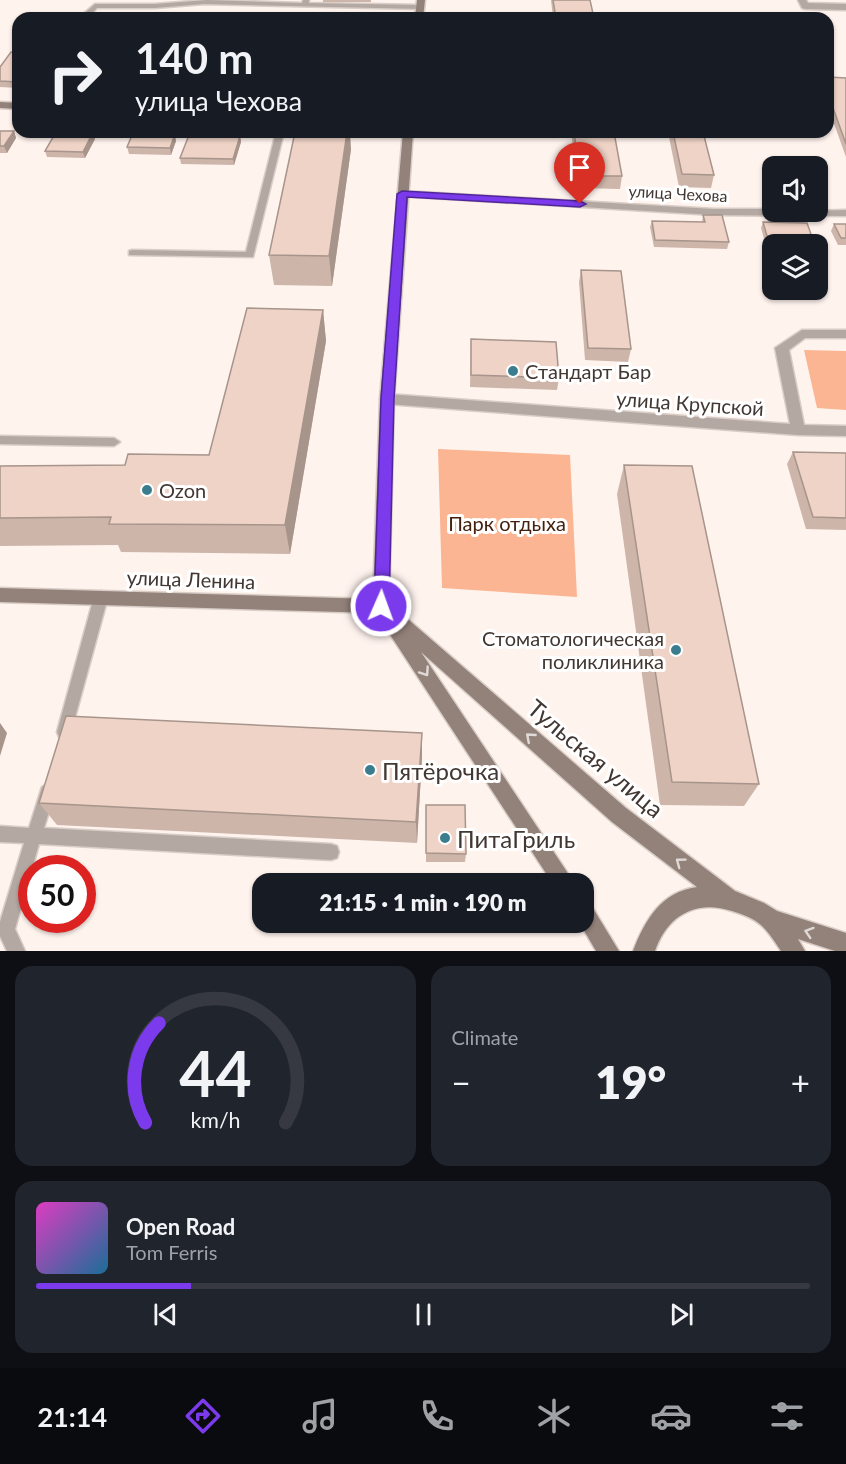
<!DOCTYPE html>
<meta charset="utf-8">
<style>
:root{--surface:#171b24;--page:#20242c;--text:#f1f3f6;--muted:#9ea1a6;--line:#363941;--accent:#7c3aed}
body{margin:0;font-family:Lato,sans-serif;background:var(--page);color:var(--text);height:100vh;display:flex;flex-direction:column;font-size:22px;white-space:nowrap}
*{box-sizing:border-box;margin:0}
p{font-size:20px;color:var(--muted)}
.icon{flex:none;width:33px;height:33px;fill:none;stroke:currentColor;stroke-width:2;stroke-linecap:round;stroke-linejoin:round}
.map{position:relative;height:951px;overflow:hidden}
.sheet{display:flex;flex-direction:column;gap:15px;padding:15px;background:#0d0f14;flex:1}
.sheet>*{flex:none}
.banner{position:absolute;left:12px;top:12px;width:822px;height:126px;border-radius:18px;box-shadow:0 2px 4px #0004;background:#171b24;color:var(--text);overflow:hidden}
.tools{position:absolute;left:762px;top:156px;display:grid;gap:12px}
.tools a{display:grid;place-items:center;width:66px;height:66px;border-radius:12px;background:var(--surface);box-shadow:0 2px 4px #0004;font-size:30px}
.speed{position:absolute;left:18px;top:855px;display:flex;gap:12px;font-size:30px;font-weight:700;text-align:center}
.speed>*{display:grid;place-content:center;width:78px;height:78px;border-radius:50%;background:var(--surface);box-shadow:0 2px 4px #0004;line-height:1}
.speed .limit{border:9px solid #d22;background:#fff;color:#111}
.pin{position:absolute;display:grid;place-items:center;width:51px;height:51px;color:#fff;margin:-62px -26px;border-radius:50% 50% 50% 0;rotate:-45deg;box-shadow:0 0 6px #0007}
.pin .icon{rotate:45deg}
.me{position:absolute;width:66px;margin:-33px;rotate:2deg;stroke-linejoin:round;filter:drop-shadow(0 0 4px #0008)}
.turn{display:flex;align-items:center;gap:21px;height:126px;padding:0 24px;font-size:27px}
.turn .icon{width:78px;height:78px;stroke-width:2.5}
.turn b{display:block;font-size:42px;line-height:51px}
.big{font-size:45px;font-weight:800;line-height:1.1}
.sheet .widget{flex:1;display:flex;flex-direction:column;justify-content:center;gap:9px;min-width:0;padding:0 21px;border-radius:18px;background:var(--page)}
.sheet .dial{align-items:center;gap:0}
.dial svg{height:156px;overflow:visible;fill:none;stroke:var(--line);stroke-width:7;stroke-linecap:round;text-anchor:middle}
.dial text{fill:var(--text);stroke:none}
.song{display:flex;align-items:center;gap:18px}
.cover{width:72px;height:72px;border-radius:9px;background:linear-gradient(135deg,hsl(310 70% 55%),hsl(200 70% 35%))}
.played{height:6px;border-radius:3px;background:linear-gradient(90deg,var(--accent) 20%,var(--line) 20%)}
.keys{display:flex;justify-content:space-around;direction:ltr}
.heat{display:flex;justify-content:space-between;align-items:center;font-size:33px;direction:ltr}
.sheet .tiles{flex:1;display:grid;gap:15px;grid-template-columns:1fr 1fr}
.widget:last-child{grid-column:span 2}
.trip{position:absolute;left:252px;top:873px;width:342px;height:60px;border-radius:18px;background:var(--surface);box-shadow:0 2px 4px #0004;font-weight:800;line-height:60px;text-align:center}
.menu{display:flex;height:96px;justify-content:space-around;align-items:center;background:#090b0e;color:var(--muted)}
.menu .icon{width:42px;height:42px}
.menu .on{color:var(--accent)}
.menu b{font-size:27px;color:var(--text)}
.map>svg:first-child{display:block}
</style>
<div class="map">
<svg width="846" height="951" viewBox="0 0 846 951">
<rect width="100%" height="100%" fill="#fff3ee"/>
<!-- green -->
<path fill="#fcb592" d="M804,350L846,351V410L817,408Z
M438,449L570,455L577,597L442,588Z"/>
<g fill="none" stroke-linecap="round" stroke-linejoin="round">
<!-- lane casing -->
<g stroke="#d9cdc8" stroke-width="3">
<path id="lane" d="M207,0L302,3L303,0H309V3L420,5L424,7L420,9L204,4L155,8H97L87,18H79L95,4H155Z
M276,132H284L253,257L129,255V251L132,250L246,252Z
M0,436L114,438L120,442L114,446L0,444Z
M101,591L106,593L108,597L71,732L69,737L64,739L59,737L57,732L94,597L96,593Z
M47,784L52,787L55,792L44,828L331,844L337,846L339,852L337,858L331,860L39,844L15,929L25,951H7L0,936V922L24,843L0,842V826L29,828L42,787Z"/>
</g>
<!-- street casing -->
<g stroke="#d9cdc8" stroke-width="3">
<path id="street" d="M798,0H806L808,3L846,4V10L805,9L802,8Z
M402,191L714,209H772V212L846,210V216L714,215L398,196V192Z
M802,330H846V338H805L789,350L804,425L846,426V436L798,435L387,404L380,399L387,394L790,424L775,348Z"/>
</g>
<!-- secondary casing -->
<g stroke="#d9cdc8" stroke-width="3">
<path id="secondary" d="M417,0H425L423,18H415Z
M0,102L18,103V109L0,108Z
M403,132H413L394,399L389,605L395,613L403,615L626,808L735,891L764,903L777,911L846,933V951H835L798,939L805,951H781C775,942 769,932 761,925C753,918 742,914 732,911C695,899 667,916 655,951H633C645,920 661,892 697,887L612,822L421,652L575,884H553L376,613L0,602V588L373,599L380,399Z
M584,902L591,905L619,951H596L579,922H584Z"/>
</g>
<!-- lane -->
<use href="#lane" fill="#b4a8a2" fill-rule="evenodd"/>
<!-- street -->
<use href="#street" fill="#b4a8a2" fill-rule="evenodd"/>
<!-- secondary -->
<use href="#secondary" fill="#93827a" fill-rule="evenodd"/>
</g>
<!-- wall -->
<path fill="#cdb5aa" d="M323,0H371V2H323Z
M551,0H590L594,18H553Z
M18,52V88L0,87V67Z
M828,77L846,78V157L828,107Z
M0,131H14L16,138L7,153H0Z
M93,132L95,139L85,158L47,157L45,151Z
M571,132H614L622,176L620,189L578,188Z
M670,132H703L714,175L711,188L679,187L669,137Z
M240,136L241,142L234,165L181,164L180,158Z
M176,141L171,155L129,154L127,147Z
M351,149L332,286L274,285L269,255Z
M703,215L729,242L727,249L654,247L650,227L652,221L702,222Z
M763,222L812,237L809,243L765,242L761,228Z
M834,224H846V245H838L831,231Z
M581,270L631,349L628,362L585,360L579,282Z
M323,310L326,341L290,554L121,552L118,545L0,546V466L125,465L209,455Z
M471,339L559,378L557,390L470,387Z
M793,452L846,453V530L806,529L787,464Z
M624,465L759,784L744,806L660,805L617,494Z
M422,733V757L417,843L57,825L39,803Z
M426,805L466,854L465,862H426Z"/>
<!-- shaded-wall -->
<path fill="#a7948b" d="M14,131L16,138L7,153L4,146Z
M93,132L95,139L85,158L83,152Z
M347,132H350L351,149L332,286L329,256Z
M175,134L176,141L171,155L170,148Z
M240,136L241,142L234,165L233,159Z
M323,310L326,341L290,554L285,525Z
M0,723L7,733L0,756Z
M422,733V757L417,843L416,822Z"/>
<!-- building -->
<path fill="#eed3c6" stroke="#a7948b" stroke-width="1.5" d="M553,0H590L594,18H556Z
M11,52H18V82L0,81V67Z
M828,77L846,78V144L828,94Z
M0,131H14L4,146H0Z
M56,132H93L83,152L45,151Z
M295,132H347L329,256L269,255Z
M574,132H614L622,176H580Z
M673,132H703L714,175L682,174Z
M133,133L175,134L170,148L127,147Z
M189,135L240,136L233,159L180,158Z
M703,215H722L729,242L655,240L652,221L705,222Z
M763,222L807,223L812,237L767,236Z
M834,224H846V238H841Z
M581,270L621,271L631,349L588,348Z
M247,308L323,310L285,525L109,524L111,517L0,518V466L125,465L128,454L209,455Z
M471,339L556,342L559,378L471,375Z
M793,452L846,453V518L813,517Z
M624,465L692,466L759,784L672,782Z
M66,716L422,733L416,822L39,803Z
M426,805H465L466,854L426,853Z"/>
<!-- one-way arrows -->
<defs><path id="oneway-chevron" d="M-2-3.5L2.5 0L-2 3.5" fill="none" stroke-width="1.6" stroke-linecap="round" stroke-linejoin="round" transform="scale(1.5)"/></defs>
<g stroke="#dfdad7">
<use href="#oneway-chevron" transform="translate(425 672) rotate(56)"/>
<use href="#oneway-chevron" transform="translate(530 737) rotate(-139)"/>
<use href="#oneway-chevron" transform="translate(680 862) rotate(-143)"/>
<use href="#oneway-chevron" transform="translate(809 932) rotate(-162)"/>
</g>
<!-- route -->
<path fill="#7c3aed" stroke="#51269a" stroke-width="1.5" d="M402,191L580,201L586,204L580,207L407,197L394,399L389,606L387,610L381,612L376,610L374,606L381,399L397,194Z"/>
<!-- markers -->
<g fill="#3b7d8f" stroke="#fff" stroke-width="2">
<circle cx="513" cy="371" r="6"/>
<circle cx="147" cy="490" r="6"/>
<circle cx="676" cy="650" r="6"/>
<circle cx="370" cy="770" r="6"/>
<circle cx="445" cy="838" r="6"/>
</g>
<g text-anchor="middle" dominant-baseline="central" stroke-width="6" stroke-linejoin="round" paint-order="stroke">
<!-- far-street labels -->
<g font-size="16" fill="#423732" stroke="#fff">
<text transform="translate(678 193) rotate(3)">улица Чехова</text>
</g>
<!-- poi labels -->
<g font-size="20" fill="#423732" stroke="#fff" text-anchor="start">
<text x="525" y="371">Стандарт Бар</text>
<text x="159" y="490">Ozon</text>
<text x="664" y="638" text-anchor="end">Стоматологическая<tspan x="664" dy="23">поликлиника</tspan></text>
</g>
<!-- street labels -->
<g font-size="20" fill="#423732" stroke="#fff">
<text transform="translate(690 403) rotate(4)">улица Крупской</text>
<text transform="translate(191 579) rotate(2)">улица Ленина</text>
</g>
<!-- park labels -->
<g font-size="20" fill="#44210e" stroke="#fff">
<text x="507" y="523">Парк отдыха</text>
</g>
<!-- near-street labels -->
<g font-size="24" fill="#423732" stroke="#fff">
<text transform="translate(596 758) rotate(40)">Тульская улица</text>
</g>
<!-- near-poi labels -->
<g font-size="24" fill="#423732" stroke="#fff" text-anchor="start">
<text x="382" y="770">Пятёрочка</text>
<text x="457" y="838">ПитаГриль</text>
</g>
</g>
</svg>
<div class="tools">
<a><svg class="icon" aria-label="sound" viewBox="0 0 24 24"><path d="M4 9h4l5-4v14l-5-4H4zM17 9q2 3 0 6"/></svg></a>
<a><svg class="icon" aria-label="layers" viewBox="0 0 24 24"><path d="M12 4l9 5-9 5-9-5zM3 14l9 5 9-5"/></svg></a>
</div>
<div class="speed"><div class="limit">50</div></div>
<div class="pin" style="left:580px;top:204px;background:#d93025"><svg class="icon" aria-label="arrive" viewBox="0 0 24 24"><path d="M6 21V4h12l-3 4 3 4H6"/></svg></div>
<svg class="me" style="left:381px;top:606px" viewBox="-20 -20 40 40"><circle r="17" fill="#7c3aed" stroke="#fff" stroke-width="3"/><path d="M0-11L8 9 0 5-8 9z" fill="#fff"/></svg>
<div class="trip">21:15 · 1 min · 190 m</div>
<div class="banner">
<div class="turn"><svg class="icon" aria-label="right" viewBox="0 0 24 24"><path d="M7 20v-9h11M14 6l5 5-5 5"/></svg><div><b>140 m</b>улица Чехова</div></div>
</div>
</div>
<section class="sheet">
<div class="tiles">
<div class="widget dial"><svg viewBox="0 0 100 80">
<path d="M14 69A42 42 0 1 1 86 69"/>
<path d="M14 69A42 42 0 0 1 21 18" stroke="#7c3aed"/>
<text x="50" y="56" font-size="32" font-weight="700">44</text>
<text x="50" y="72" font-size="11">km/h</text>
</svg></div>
<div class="widget"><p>Climate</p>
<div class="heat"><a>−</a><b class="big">19°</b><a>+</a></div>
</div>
<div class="widget">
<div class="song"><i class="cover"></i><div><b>Open Road</b><p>Tom Ferris</p></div></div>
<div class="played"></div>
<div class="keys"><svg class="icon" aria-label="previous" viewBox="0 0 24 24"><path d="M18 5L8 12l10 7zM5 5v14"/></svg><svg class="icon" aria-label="pause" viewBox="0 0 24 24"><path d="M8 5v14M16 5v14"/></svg><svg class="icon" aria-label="next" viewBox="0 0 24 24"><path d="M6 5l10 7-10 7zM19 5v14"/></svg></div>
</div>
</div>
</section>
<nav class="menu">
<b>21:14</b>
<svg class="icon on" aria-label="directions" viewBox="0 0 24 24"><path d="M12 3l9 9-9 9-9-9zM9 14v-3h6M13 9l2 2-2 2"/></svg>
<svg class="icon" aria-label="music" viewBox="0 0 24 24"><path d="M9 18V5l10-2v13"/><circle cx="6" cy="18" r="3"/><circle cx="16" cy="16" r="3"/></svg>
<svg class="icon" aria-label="phone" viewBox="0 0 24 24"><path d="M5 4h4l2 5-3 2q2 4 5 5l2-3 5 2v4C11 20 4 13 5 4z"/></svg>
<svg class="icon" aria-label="climate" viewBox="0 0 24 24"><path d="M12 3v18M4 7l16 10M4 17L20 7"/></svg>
<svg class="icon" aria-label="car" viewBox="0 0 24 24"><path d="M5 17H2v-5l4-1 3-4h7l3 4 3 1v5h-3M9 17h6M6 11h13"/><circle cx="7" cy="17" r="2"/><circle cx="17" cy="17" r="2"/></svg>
<svg class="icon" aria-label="filters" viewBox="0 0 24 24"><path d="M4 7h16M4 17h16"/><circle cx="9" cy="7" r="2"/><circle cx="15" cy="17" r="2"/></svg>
</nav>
